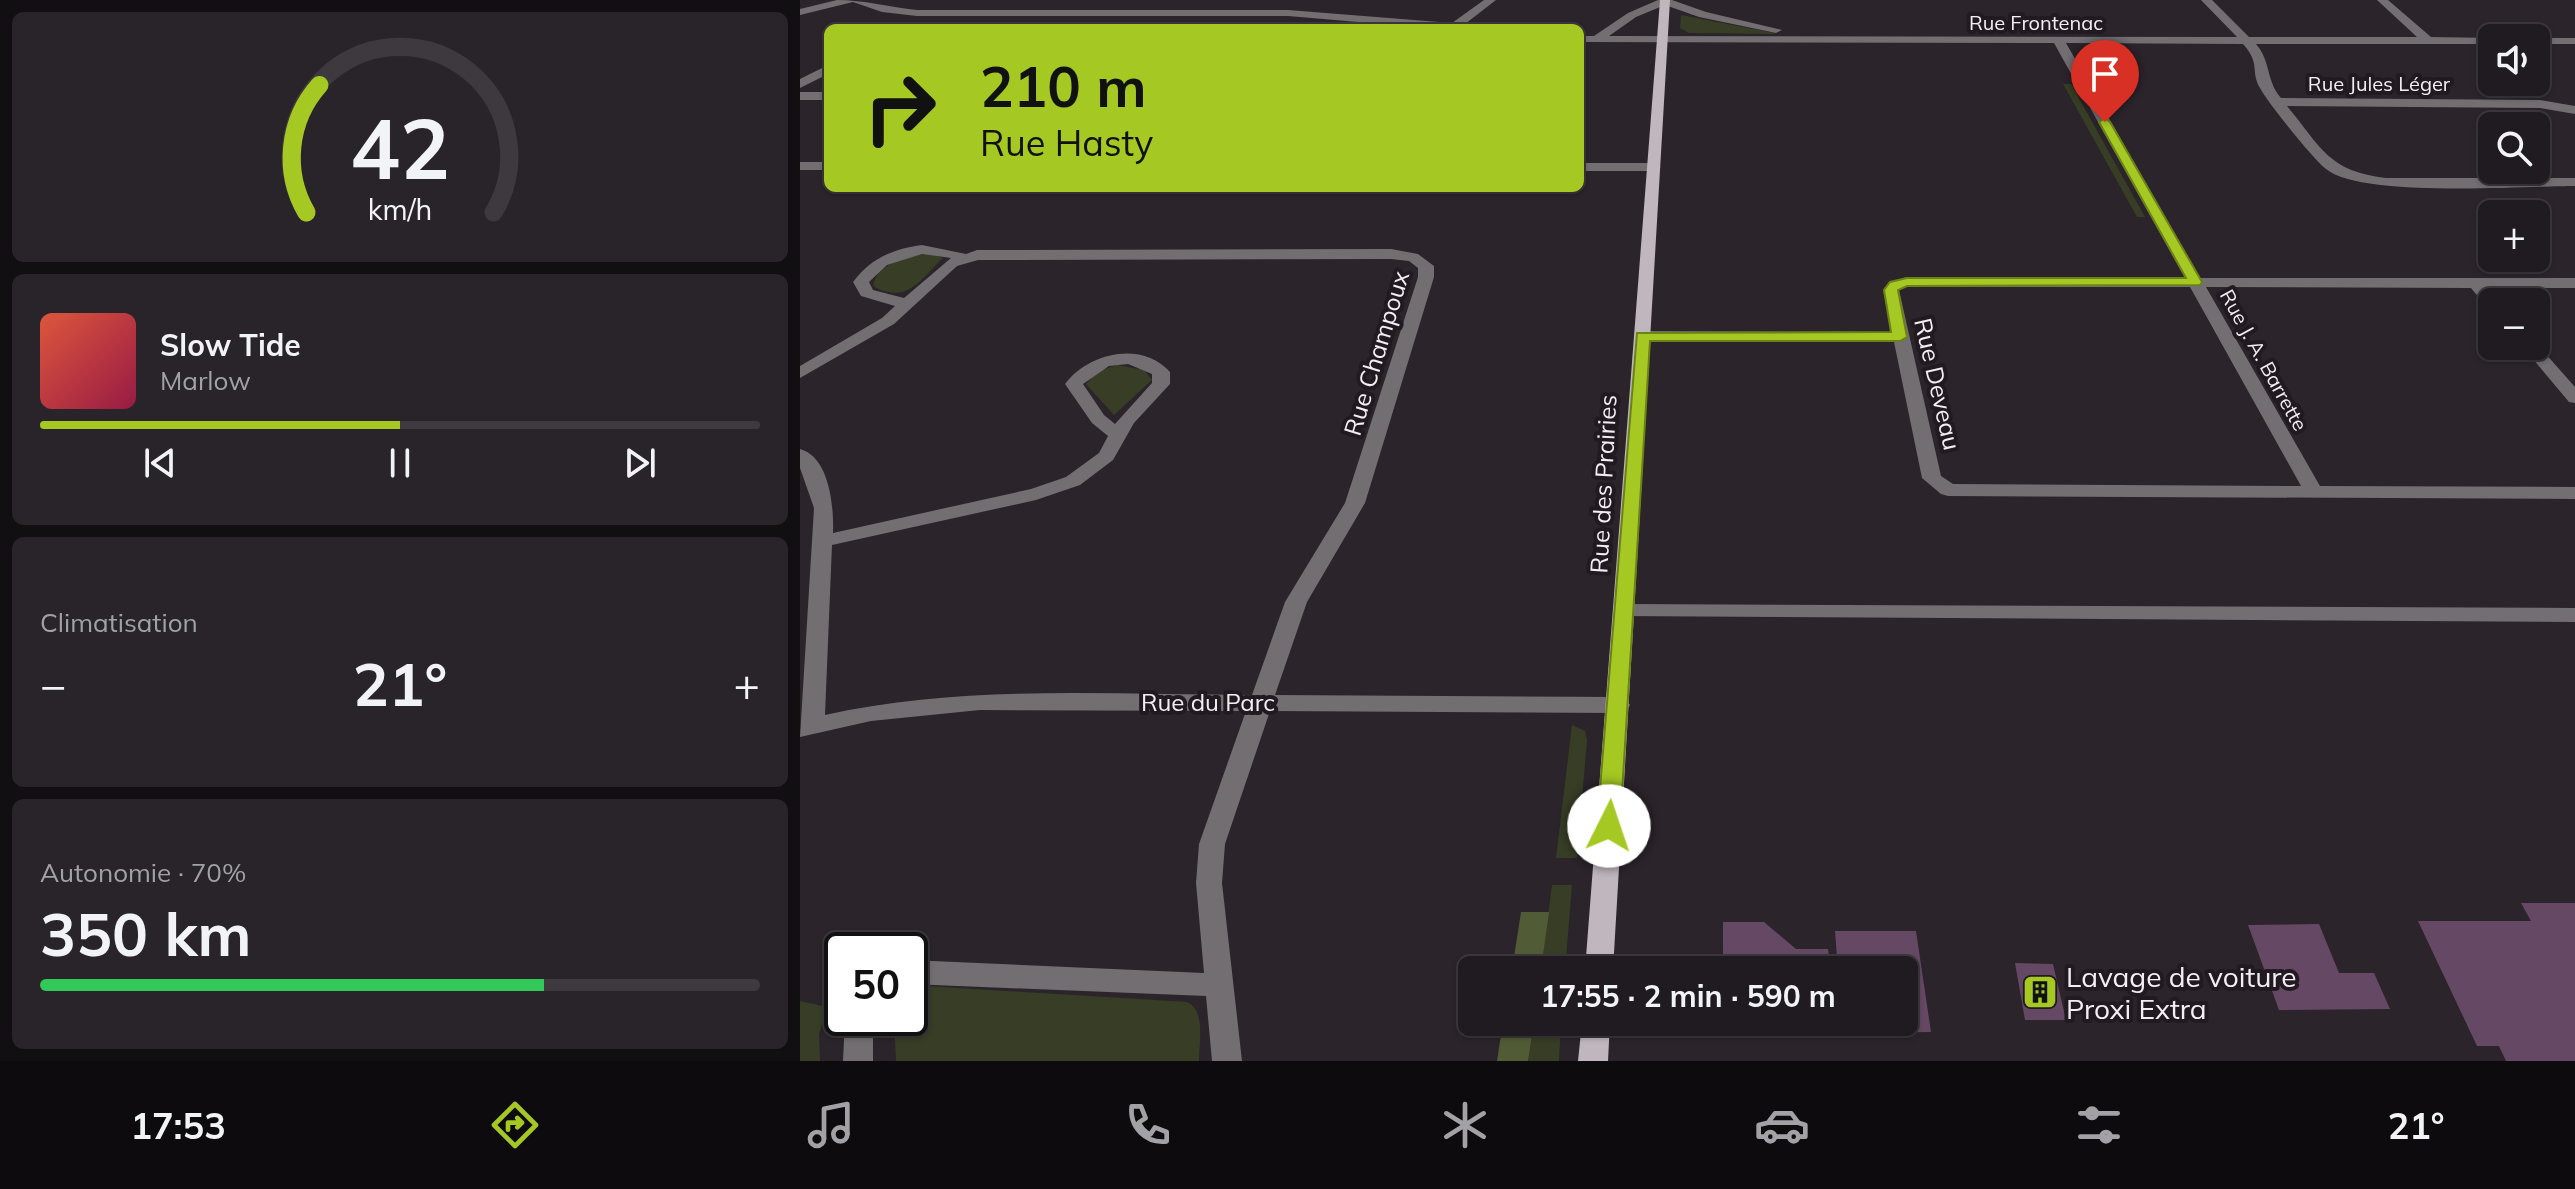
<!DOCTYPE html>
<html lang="fr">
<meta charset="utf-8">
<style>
:root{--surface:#201b20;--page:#282429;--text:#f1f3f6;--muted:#a2a1a5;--line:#3d393e;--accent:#a5c823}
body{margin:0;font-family:Mulish,sans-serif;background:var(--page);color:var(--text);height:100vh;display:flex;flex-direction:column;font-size:30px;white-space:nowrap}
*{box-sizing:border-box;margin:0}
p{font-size:26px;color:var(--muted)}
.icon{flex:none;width:44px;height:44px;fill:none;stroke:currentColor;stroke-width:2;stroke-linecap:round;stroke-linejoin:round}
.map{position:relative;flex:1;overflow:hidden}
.details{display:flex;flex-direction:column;gap:12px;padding:12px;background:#120f12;width:800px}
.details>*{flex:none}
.banner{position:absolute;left:24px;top:24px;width:760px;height:168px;border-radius:12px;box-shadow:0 2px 6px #0004,0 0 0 2px var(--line);background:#a5c823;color:#111;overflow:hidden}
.buttons{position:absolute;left:1678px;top:24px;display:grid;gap:16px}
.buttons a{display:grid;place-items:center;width:72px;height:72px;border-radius:12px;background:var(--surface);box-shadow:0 2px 6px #0004,0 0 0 2px var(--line);font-size:40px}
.speed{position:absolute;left:24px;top:932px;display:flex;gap:16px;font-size:40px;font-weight:700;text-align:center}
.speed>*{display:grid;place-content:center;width:104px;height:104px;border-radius:50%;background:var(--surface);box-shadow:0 2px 6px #0004,0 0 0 2px var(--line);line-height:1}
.speed .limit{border:4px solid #111;border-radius:12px;background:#fff;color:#111}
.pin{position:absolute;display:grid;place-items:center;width:68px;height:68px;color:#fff;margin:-82px -34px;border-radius:50% 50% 50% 0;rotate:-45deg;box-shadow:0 0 8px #0007}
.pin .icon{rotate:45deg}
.me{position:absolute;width:88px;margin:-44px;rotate:4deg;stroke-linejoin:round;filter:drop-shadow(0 0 6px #0008)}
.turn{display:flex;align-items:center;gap:28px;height:168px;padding:0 24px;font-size:36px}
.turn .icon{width:104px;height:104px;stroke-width:2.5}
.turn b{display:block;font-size:56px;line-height:68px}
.big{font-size:60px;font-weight:700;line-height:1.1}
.details .card{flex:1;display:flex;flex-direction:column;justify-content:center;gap:12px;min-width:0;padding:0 28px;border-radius:12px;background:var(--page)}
.details .dial{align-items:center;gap:0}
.dial svg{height:208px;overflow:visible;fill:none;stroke:var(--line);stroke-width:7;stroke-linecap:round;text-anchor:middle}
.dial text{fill:var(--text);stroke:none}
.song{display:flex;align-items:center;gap:24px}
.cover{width:96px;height:96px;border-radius:12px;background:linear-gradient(135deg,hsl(10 70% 55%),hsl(340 70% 35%))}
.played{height:8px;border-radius:4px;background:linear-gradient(90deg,var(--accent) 50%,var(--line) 50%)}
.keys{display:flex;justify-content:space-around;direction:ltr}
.heat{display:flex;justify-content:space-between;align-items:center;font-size:44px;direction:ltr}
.charge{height:12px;border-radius:6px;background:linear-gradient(90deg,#34c759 70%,var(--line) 0)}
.trip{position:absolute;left:658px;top:956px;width:460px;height:80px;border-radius:12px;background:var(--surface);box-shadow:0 2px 6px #0004,0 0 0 2px var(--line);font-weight:700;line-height:80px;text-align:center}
.menu{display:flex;height:128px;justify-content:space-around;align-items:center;background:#0d0b0d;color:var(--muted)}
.menu .icon{width:56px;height:56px}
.menu .current{color:var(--accent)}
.menu b{font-size:36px;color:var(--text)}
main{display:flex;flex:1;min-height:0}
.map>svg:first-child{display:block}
</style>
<main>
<section class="details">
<div class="card dial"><svg viewBox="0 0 100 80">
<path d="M14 69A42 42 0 1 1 86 69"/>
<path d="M14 69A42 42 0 0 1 19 20" stroke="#a5c823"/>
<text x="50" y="56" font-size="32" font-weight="700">42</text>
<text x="50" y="72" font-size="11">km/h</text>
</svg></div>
<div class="card">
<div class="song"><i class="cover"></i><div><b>Slow Tide</b><p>Marlow</p></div></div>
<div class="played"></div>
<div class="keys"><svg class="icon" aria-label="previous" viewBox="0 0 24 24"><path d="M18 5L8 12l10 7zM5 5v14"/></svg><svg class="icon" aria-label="pause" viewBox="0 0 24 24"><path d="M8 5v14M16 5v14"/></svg><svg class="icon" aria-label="next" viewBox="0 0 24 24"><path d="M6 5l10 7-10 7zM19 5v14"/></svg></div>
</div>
<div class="card"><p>Climatisation</p>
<div class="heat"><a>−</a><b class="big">21°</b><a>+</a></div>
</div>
<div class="card"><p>Autonomie · 70%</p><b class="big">350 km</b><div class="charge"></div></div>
</section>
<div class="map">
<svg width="1775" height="1061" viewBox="0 0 1775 1061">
<rect width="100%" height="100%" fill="#2b242b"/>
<!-- green -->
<path fill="#373e25" d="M881,15L974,33L975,34L889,33L880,28Z
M1263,84H1271L1345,217H1337Z
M127,253L143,258C120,280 107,305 73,286C77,262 107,258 127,253Z
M317,365L344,370L352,380L314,415L286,384L299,371Z
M772,725L785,731L787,740L777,858H756Z
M752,885H772L765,970H741Z
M125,986L387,1002C406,1011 399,1042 399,1061H96L94,1018H110V990Z
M0,1001L27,1007L19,1034L20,1061H0Z
M734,1022H761L759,1061H728Z"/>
<!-- forest -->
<path fill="#515c37" d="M721,912H749L741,970H712Z
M703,1022H734L728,1061H697Z"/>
<!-- building -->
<path fill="#654864" d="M1721,903H1775V1061H1706L1699,1046H1677L1618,921H1731Z
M923,922H964L996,949H1028L1031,970L923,968Z
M1519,924L1539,973H1574L1590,1009L1479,1010L1448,925Z
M1035,931H1116L1131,1032L1068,1033L1067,1022H1104V970H1038Z
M1215,963L1253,964L1266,1020H1225Z"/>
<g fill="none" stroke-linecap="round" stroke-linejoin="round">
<!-- minor -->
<path fill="#726e72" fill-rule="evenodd" d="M37,0C64,0 89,7 117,10H488L652,23L684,0H696L665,24L674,28H628L488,16H117L82,12L53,2L0,15V9Z
M858,0H872L906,12L982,30L976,33L899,17L865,5L836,17L809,36L1437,37L1401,0H1412L1449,37H1617L1577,0H1588L1631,37L1694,38L1692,44H1456C1471,61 1466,81 1481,98L1740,100L1775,106V114L1740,108L1487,106C1522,148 1528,171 1586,178H1775V186C1724,186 1561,198 1526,169C1513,159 1468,103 1460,88C1450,71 1461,64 1443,44L1266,43L1400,278H1775V288H1687L1699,302H1692V308L1686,306L1671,288L1406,287L1520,486L1775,487V499L1148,496L1141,494L1122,478L1094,342L837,340V332L843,331L1092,332L1083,290L1089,282L1107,277L1385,278L1254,43L780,42V36H794L828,13ZM1107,287H1390L1501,486L1153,484L1141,476L1099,290Z
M1734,38H1775V44H1736Z
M28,65V74L0,88V79Z
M0,92H28V100H0Z
M0,162H28V170H0Z
M780,163H854L861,167L854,171H780Z
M122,245L166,254L177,250L591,249L618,254L634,266V277L565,503L507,602L475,695L818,697L826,699L830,705L826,711L818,713L470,711L425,844L422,883L442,1061H412L406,996L110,984V960L404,973L396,883L399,844L446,711L180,710L71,721L0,737L14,508L0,468V449C30,457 34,508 33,533L231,489L266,477L299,453L308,436L292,423L265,384C288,353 342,340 370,372V384L334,423L313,460L280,485L236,500L32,545L25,715C165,684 310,695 452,695L485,602L545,503L618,277V268L609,261L591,259L178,260L157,266L94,324L0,378V366L82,318L95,306L61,296L53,282C71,258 93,249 122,245ZM122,254L151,258L104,298L73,290L69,282L87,265ZM328,364L352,374V383L315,424L304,415L283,384L309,366Z
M1736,343L1775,387V403L1769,402L1722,346H1736Z
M826,604L1775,608V622L818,616L815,611Z
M45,1018H73V1061H43Z"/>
<!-- major -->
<path fill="#bfb6be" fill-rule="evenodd" d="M860,0H870L813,970H785Z
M782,1022H810L808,1061H778Z"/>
</g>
<!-- route -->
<path fill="#a5c823" stroke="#6b8217" stroke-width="2" d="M1305,118L1310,122L1402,282L1400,285L1107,286L1098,290L1107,337L1100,341H850L820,826L817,832H801L797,826L837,333L1091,332L1084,290L1090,282L1107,278H1386L1299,122Z"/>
<!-- icons -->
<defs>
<g id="building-square" transform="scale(1.8)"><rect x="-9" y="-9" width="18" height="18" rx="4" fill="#a5c823" stroke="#221a21"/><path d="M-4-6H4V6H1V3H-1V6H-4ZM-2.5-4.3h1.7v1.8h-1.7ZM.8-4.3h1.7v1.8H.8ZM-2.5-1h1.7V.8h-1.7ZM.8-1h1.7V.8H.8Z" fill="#111"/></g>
</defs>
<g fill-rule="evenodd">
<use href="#building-square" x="1240" y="992"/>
</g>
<g text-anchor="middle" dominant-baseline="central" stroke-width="8" stroke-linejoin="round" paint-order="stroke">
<!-- far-street labels -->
<g font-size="20" fill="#f4eef3" stroke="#221a21">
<text x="1236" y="22">Rue Frontenac</text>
<text x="1579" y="83">Rue Jules Léger</text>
<text transform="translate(1464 360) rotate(61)">Rue J. A. Barrette</text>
</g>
<!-- street labels -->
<g font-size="24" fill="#f4eef3" stroke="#221a21">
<text transform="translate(576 353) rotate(-73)">Rue Champoux</text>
<text transform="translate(1138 384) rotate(77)">Rue Deveau</text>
<text transform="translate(803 484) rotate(-87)">Rue des Prairies</text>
<text x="408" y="702">Rue du Parc</text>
</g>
<!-- near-poi labels -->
<g font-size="28" fill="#f4eef3" stroke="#221a21" text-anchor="start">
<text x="1266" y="976">Lavage de voiture<tspan x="1266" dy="32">Proxi Extra</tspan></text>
</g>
</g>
</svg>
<div class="buttons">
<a><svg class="icon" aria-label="sound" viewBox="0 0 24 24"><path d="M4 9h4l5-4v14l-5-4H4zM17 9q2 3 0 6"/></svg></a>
<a><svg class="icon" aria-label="search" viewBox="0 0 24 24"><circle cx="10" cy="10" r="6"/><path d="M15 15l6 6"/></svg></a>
<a>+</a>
<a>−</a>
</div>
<div class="speed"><div class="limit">50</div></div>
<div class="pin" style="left:1305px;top:122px;background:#d93025"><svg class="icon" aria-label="arrive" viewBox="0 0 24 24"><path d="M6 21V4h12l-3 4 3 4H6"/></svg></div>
<svg class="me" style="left:809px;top:826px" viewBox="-20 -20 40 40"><circle r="19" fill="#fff"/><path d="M0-13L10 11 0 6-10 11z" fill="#a5c823"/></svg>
<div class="trip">17:55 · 2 min · 590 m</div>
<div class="banner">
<div class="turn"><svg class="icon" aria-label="right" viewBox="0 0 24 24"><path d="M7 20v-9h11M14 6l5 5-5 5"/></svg><div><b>210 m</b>Rue Hasty</div></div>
</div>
</div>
</main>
<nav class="menu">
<b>17:53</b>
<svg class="icon current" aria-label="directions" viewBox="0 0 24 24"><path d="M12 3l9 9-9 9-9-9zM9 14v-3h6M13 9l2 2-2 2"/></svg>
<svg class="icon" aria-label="music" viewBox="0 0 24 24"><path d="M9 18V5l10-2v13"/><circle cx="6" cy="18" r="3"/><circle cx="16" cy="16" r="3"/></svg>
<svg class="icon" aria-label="phone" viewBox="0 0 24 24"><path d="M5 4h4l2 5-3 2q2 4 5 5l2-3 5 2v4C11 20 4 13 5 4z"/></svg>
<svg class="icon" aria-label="climate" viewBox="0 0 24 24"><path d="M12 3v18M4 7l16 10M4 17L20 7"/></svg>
<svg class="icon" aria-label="car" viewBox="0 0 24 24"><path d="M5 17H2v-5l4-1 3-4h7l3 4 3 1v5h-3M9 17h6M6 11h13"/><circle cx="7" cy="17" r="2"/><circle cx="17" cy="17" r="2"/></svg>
<svg class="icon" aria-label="filters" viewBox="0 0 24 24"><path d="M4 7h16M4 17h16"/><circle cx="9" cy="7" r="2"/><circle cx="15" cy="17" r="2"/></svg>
<b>21°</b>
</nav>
